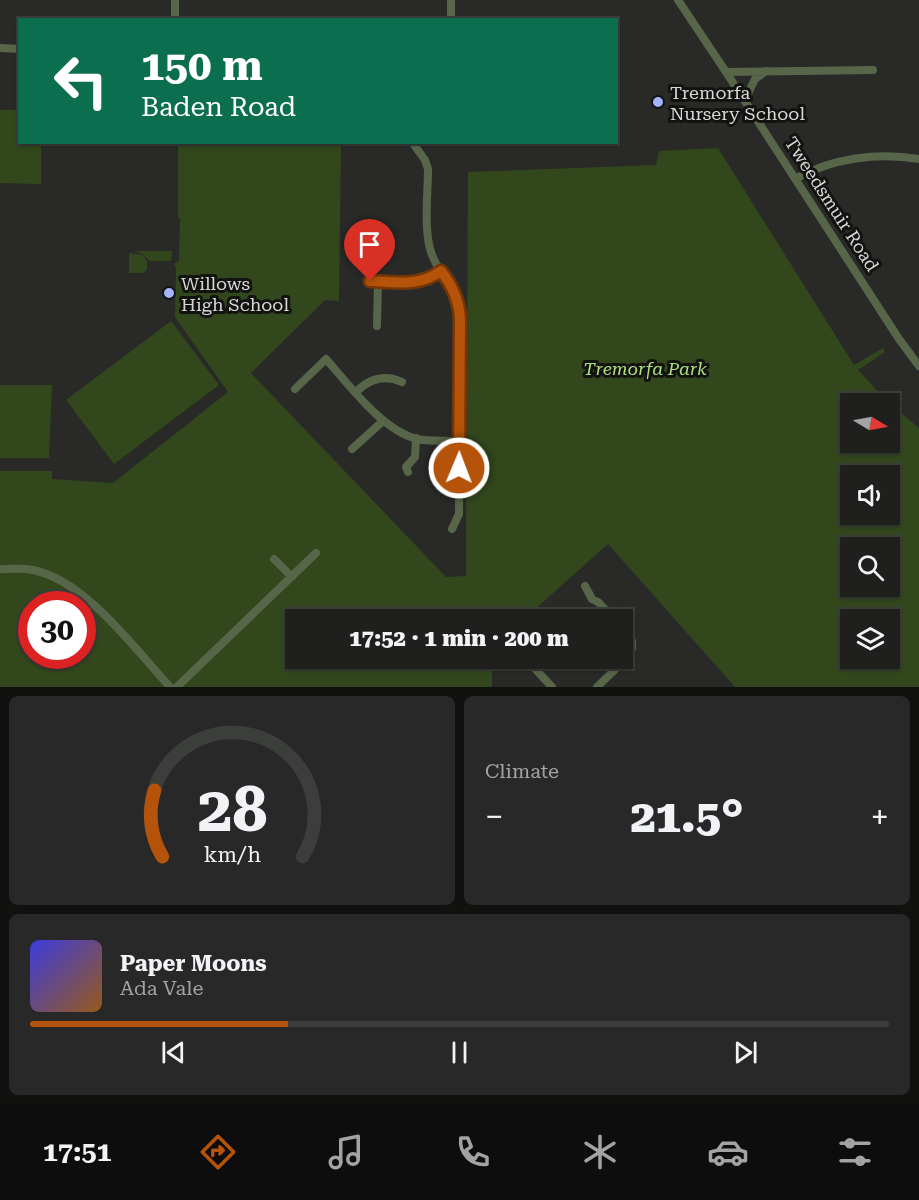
<!DOCTYPE html>
<meta charset="utf-8">
<style>
:root{--surface:#1f201e;--page:#272827;--text:#f1f3f6;--muted:#a1a3a4;--line:#3c3e3c;--accent:#b45309}
body{margin:0;font-family:"Roboto Serif",serif;background:var(--page);color:var(--text);height:100vh;display:flex;flex-direction:column;font-size:22px;white-space:nowrap}
*{box-sizing:border-box;margin:0}
p{font-size:20px;color:var(--muted)}
.icon{flex:none;width:33px;height:33px;fill:none;stroke:currentColor;stroke-width:2;stroke-linecap:round;stroke-linejoin:round}
.map{position:relative;height:687px;overflow:hidden}
.sheet{display:flex;flex-direction:column;gap:9px;padding:9px;background:#111210;flex:1}
.sheet>*{flex:none}
.guide{position:absolute;left:18px;top:18px;width:600px;height:126px;border-radius:0px;box-shadow:0 2px 4px #0004,0 0 0 2px var(--line);background:#0b6e4f;color:#fff;overflow:hidden}
.needle{width:39px;rotate:100deg}
.fabs{position:absolute;left:840px;top:393px;display:grid;gap:12px}
.fabs a{display:grid;place-items:center;width:60px;height:60px;border-radius:0px;background:var(--surface);box-shadow:0 2px 4px #0004,0 0 0 2px var(--line);font-size:30px}
.speed{position:absolute;left:18px;top:591px;display:flex;gap:12px;font-size:30px;font-weight:700;text-align:center}
.speed>*{display:grid;place-content:center;width:78px;height:78px;border-radius:50%;background:var(--surface);box-shadow:0 2px 4px #0004,0 0 0 2px var(--line);line-height:1}
.speed .limit{border:9px solid #d22;background:#fff;color:#111}
.pin{position:absolute;display:grid;place-items:center;width:51px;height:51px;color:#fff;margin:-62px -26px;border-radius:50% 50% 50% 0;rotate:-45deg;box-shadow:0 0 6px #0007}
.pin .icon{rotate:45deg}
.me{position:absolute;width:66px;margin:-33px;rotate:1deg;stroke-linejoin:round;filter:drop-shadow(0 0 4px #0008)}
.turn{display:flex;align-items:center;gap:21px;height:126px;padding:0 24px;font-size:27px}
.turn .icon{width:78px;height:78px;stroke-width:2.5}
.turn b{display:block;font-size:42px;line-height:51px}
.big{font-size:45px;font-weight:800;line-height:1.1}
.sheet .tile{flex:1;display:flex;flex-direction:column;justify-content:center;gap:9px;min-width:0;padding:0 21px;border-radius:9px;background:var(--page)}
.sheet .dial{align-items:center;gap:0}
.dial svg{height:156px;overflow:visible;fill:none;stroke:var(--line);stroke-width:7;stroke-linecap:round;text-anchor:middle}
.dial text{fill:var(--text);stroke:none}
.song{display:flex;align-items:center;gap:18px}
.cover{width:72px;height:72px;border-radius:9px;background:linear-gradient(135deg,hsl(240 70% 55%),hsl(30 70% 35%))}
.played{height:6px;border-radius:3px;background:linear-gradient(90deg,var(--accent) 30%,var(--line) 30%)}
.keys{display:flex;justify-content:space-around;direction:ltr}
.heat{display:flex;justify-content:space-between;align-items:center;font-size:33px;direction:ltr}
.sheet .tiles{flex:1;display:grid;gap:9px;grid-template-columns:1fr 1fr}
.tile:last-child{grid-column:span 2}
.trip{position:absolute;left:285px;top:609px;width:348px;height:60px;border-radius:0px;background:var(--surface);box-shadow:0 2px 4px #0004,0 0 0 2px var(--line);font-weight:800;line-height:60px;text-align:center}
.dock{display:flex;height:96px;justify-content:space-around;align-items:center;background:#0c0d0c;color:var(--muted)}
.dock .icon{width:42px;height:42px}
.dock .current{color:var(--accent)}
.dock b{font-size:27px;color:var(--text)}
.map>svg:first-child{display:block}
</style>
<div class="map">
<svg width="919" height="687" viewBox="0 0 919 687">
<rect width="100%" height="100%" fill="#292a28"/>
<!-- green -->
<path fill="#32471c" fill-rule="evenodd" d="M0,110H19L20,142L41,143V184L0,183Z
M178,143H341L339,301L325,300L251,373L446,577L466,576L468,172L656,165L659,151L718,148L854,365L883,348L885,352L858,370L889,403L850,404V442H890V404L919,428V687H735L608,544L524,619L296,620V658L492,659V687H0V471H52V479L113,483L228,392L175,317L176,268L174,264L179,261L180,218L178,217ZM850,476H890V514H850ZM850,548H890V586H850ZM32,604H82V656H32ZM850,620H890V658H850Z
M134,251H172L171,261H150L143,254Z
M129,253L143,255L147,261V269L143,273H129Z
M171,321L219,385L114,464L66,400Z
M0,385H52L49,458H0Z"/>
<g fill="none" stroke-linecap="round" stroke-linejoin="round">
<!-- street -->
<path stroke="#576649" stroke-width="8" d="M451,0V20
M678,0L726,72L899,339L919,366
M175,20V0
M0,48L20,49
M726,72L873,70
M745,100L755,79L766,71
M412,142L425,160L428,169C428,195 423,231 432,255C440,275 454,286 460,310L459,514L452,529
M795,179C832,158 878,152 919,159
M370,281C395,282 420,287 440,271
M377,326L378,282
M295,389L326,359C350,386 382,430 417,439C431,442 446,440 459,441
M356,392C369,379 384,374 402,382
M352,449L383,421
M408,472L406,467L415,457L416,438
M274,559L292,577
M0,569C11,569 23,568 33,570C85,580 135,649 170,687
M585,586L592,599
M592,599L598,602L615,620
M525,658L552,687
M177,687L316,553
M597,687L629,656L632,648V641L622,628"/>
</g>
<g fill="none" stroke-linecap="round" stroke-linejoin="round">
<!-- route casing -->
<g stroke="#753606" stroke-width="15">
<path id="route" d="M370,281C396,282 419,287 441,271C452,285 459,300 460,318L459,468"/>
</g>
<!-- route -->
<use href="#route" stroke="#b45309" stroke-width="10"/>
</g>
<!-- markers -->
<g fill="#a4b2fc" stroke="#121211" stroke-width="2">
<circle cx="658" cy="102" r="6"/>
<circle cx="169" cy="293" r="6"/>
</g>
<g text-anchor="middle" dominant-baseline="central" stroke-width="6" stroke-linejoin="round" paint-order="stroke">
<!-- poi labels -->
<g font-size="18" fill="#d7d8d6" stroke="#121211" text-anchor="start">
<text x="670" y="92">Tremorfa<tspan x="670" dy="21">Nursery School</tspan></text>
<text x="181" y="283">Willows<tspan x="181" dy="21">High School</tspan></text>
</g>
<!-- street labels -->
<g font-size="18" fill="#d7d8d6" stroke="#121211">
<text transform="translate(832 204) rotate(57)">Tweedsmuir Road</text>
</g>
<!-- park labels -->
<g font-size="18" font-style="italic" fill="#aee07f" stroke="#121211">
<text x="645" y="368">Tremorfa Park</text>
</g>
</g>
</svg>
<div class="fabs">
<a><svg class="needle" viewBox="-14 -14 28 28"><path d="M0-13l5 13h-10z" fill="#e53935"/><path d="M0 13l5-13h-10z" fill="#a1a3a4"/></svg></a>
<a><svg class="icon" aria-label="sound" viewBox="0 0 24 24"><path d="M4 9h4l5-4v14l-5-4H4zM17 9q2 3 0 6"/></svg></a>
<a><svg class="icon" aria-label="search" viewBox="0 0 24 24"><circle cx="10" cy="10" r="6"/><path d="M15 15l6 6"/></svg></a>
<a><svg class="icon" aria-label="layers" viewBox="0 0 24 24"><path d="M12 4l9 5-9 5-9-5zM3 14l9 5 9-5"/></svg></a>
</div>
<div class="speed"><div class="limit">30</div></div>
<div class="pin" style="left:370px;top:281px;background:#d93025"><svg class="icon" aria-label="arrive" viewBox="0 0 24 24"><path d="M6 21V4h12l-3 4 3 4H6"/></svg></div>
<svg class="me" style="left:459px;top:468px" viewBox="-20 -20 40 40"><circle r="17" fill="#b45309" stroke="#fff" stroke-width="3"/><path d="M0-11L8 9 0 5-8 9z" fill="#fff"/></svg>
<div class="trip">17:52 · 1 min · 200 m</div>
<div class="guide">
<div class="turn"><svg class="icon" aria-label="left" viewBox="0 0 24 24"><path d="M17 20v-9H6M10 6l-5 5 5 5"/></svg><div><b>150 m</b>Baden Road</div></div>
</div>
</div>
<section class="sheet">
<div class="tiles">
<div class="tile dial"><svg viewBox="0 0 100 80">
<path d="M14 69A42 42 0 1 1 86 69"/>
<path d="M14 69A42 42 0 0 1 10 35" stroke="#b45309"/>
<text x="50" y="56" font-size="32" font-weight="700">28</text>
<text x="50" y="72" font-size="11">km/h</text>
</svg></div>
<div class="tile"><p>Climate</p>
<div class="heat"><a>−</a><b class="big">21.5°</b><a>+</a></div>
</div>
<div class="tile">
<div class="song"><i class="cover"></i><div><b>Paper Moons</b><p>Ada Vale</p></div></div>
<div class="played"></div>
<div class="keys"><svg class="icon" aria-label="previous" viewBox="0 0 24 24"><path d="M18 5L8 12l10 7zM5 5v14"/></svg><svg class="icon" aria-label="pause" viewBox="0 0 24 24"><path d="M8 5v14M16 5v14"/></svg><svg class="icon" aria-label="next" viewBox="0 0 24 24"><path d="M6 5l10 7-10 7zM19 5v14"/></svg></div>
</div>
</div>
</section>
<nav class="dock">
<b>17:51</b>
<svg class="icon current" aria-label="directions" viewBox="0 0 24 24"><path d="M12 3l9 9-9 9-9-9zM9 14v-3h6M13 9l2 2-2 2"/></svg>
<svg class="icon" aria-label="music" viewBox="0 0 24 24"><path d="M9 18V5l10-2v13"/><circle cx="6" cy="18" r="3"/><circle cx="16" cy="16" r="3"/></svg>
<svg class="icon" aria-label="phone" viewBox="0 0 24 24"><path d="M5 4h4l2 5-3 2q2 4 5 5l2-3 5 2v4C11 20 4 13 5 4z"/></svg>
<svg class="icon" aria-label="climate" viewBox="0 0 24 24"><path d="M12 3v18M4 7l16 10M4 17L20 7"/></svg>
<svg class="icon" aria-label="car" viewBox="0 0 24 24"><path d="M5 17H2v-5l4-1 3-4h7l3 4 3 1v5h-3M9 17h6M6 11h13"/><circle cx="7" cy="17" r="2"/><circle cx="17" cy="17" r="2"/></svg>
<svg class="icon" aria-label="filters" viewBox="0 0 24 24"><path d="M4 7h16M4 17h16"/><circle cx="9" cy="7" r="2"/><circle cx="15" cy="17" r="2"/></svg>
</nav>
